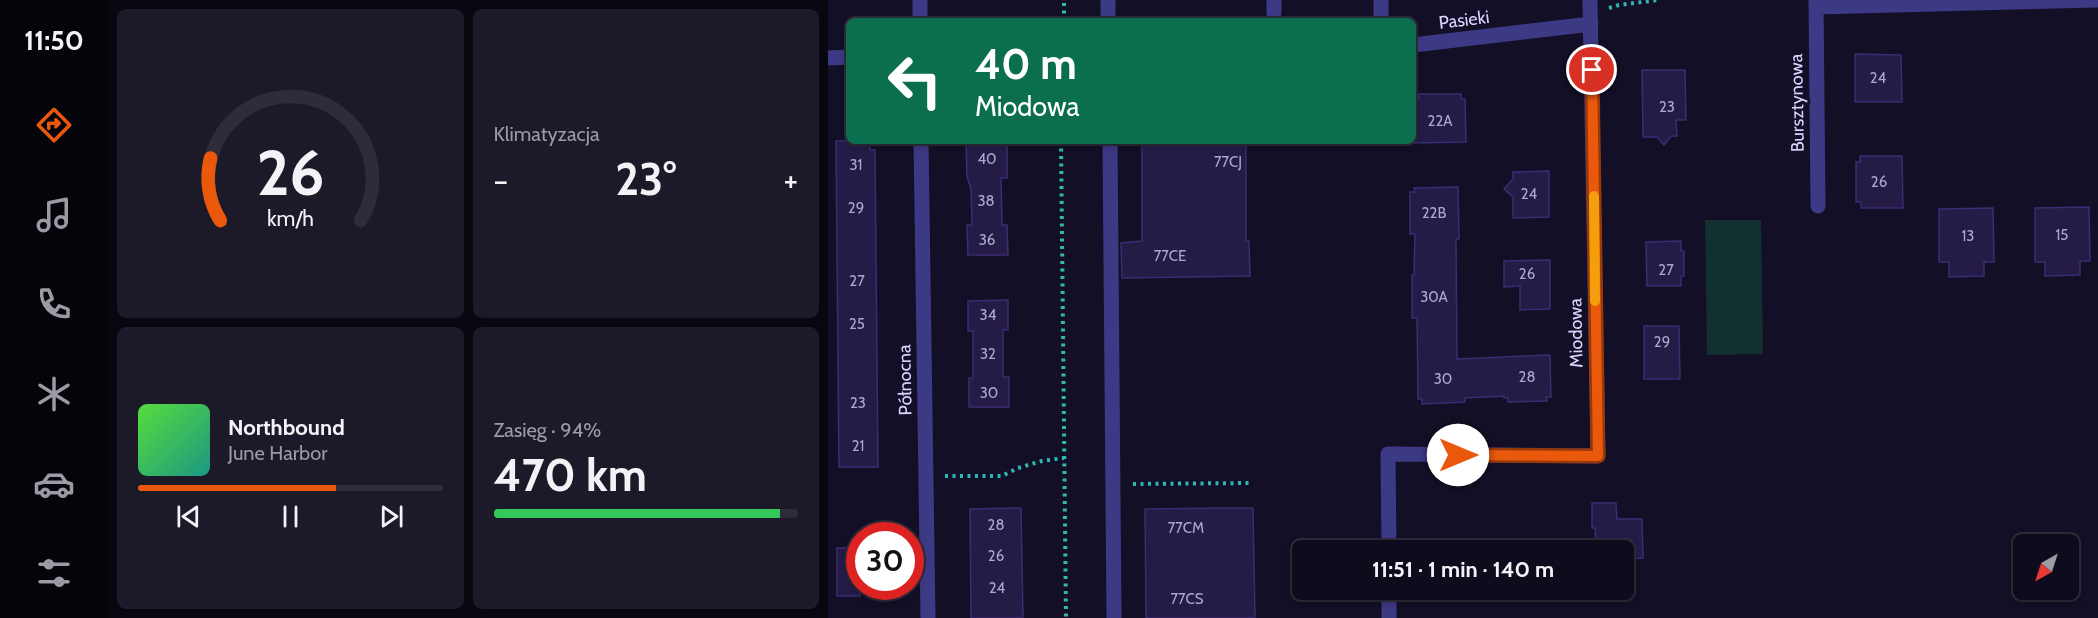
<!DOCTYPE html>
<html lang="pl">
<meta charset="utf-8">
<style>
:root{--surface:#0e0b1c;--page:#1c1929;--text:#f1f3f6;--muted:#9b9ba3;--line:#2e2b3b;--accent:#ea580c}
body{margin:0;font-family:Cabin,sans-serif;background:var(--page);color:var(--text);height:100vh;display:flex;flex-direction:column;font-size:22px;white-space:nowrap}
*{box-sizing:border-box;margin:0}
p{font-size:20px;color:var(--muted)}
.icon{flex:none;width:33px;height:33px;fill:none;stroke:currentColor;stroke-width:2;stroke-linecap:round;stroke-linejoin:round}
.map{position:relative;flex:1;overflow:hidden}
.panel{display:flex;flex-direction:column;gap:9px;padding:9px;background:#08060f;width:720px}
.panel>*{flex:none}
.guide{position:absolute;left:18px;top:18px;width:570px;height:126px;border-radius:9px;box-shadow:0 3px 9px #0003,0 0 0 2px var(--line);background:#0b6e4f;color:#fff;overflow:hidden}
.needle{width:39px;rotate:219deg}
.fabs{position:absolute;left:1185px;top:534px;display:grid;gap:12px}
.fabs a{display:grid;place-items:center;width:66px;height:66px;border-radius:9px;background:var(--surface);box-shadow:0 3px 9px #0003,0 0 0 2px var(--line);font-size:30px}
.speed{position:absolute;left:18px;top:522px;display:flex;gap:12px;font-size:30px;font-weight:700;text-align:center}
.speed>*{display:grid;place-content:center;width:78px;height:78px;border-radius:50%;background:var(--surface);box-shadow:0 3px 9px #0003,0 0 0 2px var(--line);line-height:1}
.speed .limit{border:9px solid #d22;background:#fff;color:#111}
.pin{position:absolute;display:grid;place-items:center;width:51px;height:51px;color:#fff;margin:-26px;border:3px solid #fff;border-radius:50%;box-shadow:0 2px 6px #0007}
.me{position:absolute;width:66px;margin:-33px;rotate:90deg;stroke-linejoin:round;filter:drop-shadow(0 0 4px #0008)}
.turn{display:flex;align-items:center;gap:21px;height:126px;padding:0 30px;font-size:27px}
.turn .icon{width:78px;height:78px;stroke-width:2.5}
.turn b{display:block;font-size:42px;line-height:51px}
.big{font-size:45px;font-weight:800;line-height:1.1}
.panel .widget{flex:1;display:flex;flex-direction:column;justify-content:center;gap:9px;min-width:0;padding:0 21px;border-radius:9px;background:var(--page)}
.panel .dial{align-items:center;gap:0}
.dial svg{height:156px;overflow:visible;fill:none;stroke:var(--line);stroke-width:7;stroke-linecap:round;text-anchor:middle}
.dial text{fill:var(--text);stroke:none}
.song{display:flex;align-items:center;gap:18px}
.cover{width:72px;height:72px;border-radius:9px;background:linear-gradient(135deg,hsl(110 70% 55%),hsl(170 70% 35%))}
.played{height:6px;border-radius:3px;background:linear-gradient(90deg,var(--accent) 65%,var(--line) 65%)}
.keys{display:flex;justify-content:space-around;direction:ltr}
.heat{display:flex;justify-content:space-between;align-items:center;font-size:33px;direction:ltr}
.charge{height:9px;border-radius:4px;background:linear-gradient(90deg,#34c759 94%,var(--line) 0)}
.panel .tiles{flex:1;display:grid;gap:9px;grid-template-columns:repeat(2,1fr)}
.trip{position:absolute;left:464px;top:540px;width:342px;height:60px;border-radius:9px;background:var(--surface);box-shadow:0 3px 9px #0003,0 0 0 2px var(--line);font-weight:800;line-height:60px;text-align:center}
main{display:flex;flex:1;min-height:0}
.menu{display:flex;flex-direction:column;width:108px;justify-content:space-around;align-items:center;background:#06040b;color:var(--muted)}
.menu .icon{width:42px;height:42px}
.menu .on{color:var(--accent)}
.menu b{font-size:27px;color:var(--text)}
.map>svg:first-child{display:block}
</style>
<main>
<nav class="menu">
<b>11:50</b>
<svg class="icon on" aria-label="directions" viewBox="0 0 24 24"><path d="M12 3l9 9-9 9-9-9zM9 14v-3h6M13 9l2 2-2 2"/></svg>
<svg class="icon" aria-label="music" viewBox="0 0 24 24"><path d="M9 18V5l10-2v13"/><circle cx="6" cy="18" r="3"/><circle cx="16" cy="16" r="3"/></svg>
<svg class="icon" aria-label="phone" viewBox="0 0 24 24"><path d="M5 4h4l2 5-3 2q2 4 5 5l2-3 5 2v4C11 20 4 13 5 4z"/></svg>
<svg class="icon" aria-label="climate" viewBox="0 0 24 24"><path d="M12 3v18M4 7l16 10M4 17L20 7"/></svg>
<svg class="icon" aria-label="car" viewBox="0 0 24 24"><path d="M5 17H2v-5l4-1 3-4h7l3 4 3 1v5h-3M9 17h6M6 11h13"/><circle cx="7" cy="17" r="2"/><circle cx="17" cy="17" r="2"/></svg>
<svg class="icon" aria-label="filters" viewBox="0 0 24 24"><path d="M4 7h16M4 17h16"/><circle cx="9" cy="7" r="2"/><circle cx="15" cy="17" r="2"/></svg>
</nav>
<section class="panel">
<div class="tiles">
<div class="widget dial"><svg viewBox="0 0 100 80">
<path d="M14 69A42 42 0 1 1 86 69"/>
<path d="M14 69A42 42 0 0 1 9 37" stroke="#ea580c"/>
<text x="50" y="56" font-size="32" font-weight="700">26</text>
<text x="50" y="72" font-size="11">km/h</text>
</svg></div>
<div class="widget"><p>Klimatyzacja</p>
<div class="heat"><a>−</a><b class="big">23°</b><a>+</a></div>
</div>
<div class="widget">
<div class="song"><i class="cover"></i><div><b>Northbound</b><p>June Harbor</p></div></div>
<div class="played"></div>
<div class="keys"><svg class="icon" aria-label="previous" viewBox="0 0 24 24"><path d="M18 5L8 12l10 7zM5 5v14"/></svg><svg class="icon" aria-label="pause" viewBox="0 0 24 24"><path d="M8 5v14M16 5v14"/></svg><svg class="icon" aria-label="next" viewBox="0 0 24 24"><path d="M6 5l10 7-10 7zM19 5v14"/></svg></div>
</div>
<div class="widget"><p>Zasięg · 94%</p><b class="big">470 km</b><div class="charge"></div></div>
</div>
</section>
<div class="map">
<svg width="1270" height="618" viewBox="0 0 1270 618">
<rect width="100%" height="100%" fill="#130f26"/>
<!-- green -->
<path fill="#12302f" d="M877,220H933L935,354L879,355Z"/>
<!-- building -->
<path fill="#241b47" stroke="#3b2d73" stroke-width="1.5" d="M1027,54L1073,55L1074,102H1027Z
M814,70H857L858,120H848L849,136H843L836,145L829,137H815Z
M590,94H633V99H637L638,142L586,143V99H591Z
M8,141H42V150H47L50,467H11Z
M138,141H179V178H173L174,225H179L180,255H140L139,225H144L143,189L139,177Z
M314,141H418V241H421L422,276L294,278L293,243L314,241Z
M1032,156H1074L1075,208H1033V202H1028V162H1032Z
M721,171V217L685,218V197L676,189L685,179V172Z
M630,187L631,239H628L629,359L722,355L723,397H718L719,401L680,402V398H676V396L637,398V402L594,404V399H590L589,318H584V275H586L587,234H582V192H587L586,188Z
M1261,207L1262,261H1252V275L1217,276V262H1207V208Z
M1165,208L1166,262H1156V276L1121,277V262H1111V209Z
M853,241V251H856V276H853V286H819L818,242Z
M722,260V309L692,310V286L676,287V261Z
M180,300V330H175V377H181V407H141V378H145V331H140V301Z
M816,326H851L852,379H816Z
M764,503H788L789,519H814L815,558L795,559V550H768L767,528H764Z
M193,508L195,618H143L142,509Z
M398,508H425L427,618H318L317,509Z
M9,548H32V596H9Z"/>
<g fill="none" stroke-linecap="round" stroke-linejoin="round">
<!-- path -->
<path stroke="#2fb8b0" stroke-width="4" stroke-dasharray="3 4.5" stroke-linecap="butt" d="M781,8L791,5L830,0
M236,21V0
M233,141L238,618
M117,476H174L190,468L214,461L236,458
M305,484L421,483"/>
<!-- minor -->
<path stroke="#3d3a85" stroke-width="15" d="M92,0V21
M280,0V21
M446,0V13
M553,0V21
M988,0L990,206
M988,7L1269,0
M585,45L763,24
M0,58L21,57
M93,141L100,618
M282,141L286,618
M561,550L560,454L770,456L762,0
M561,590V618"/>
</g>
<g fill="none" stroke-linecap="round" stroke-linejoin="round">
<!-- route casing -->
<g stroke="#983908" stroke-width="15">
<path id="route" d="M630,455L770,456L764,70"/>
</g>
<!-- route -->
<use href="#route" stroke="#ea580c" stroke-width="10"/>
<!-- slow -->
<path stroke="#f59e0b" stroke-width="10" d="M766,196L767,301"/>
</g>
<g text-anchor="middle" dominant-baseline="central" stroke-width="6" stroke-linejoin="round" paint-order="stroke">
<!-- number labels -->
<g font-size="15" fill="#aca6d1">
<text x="1050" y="78">24</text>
<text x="839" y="107">23</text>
<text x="612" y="121">22A</text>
<text x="159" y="159">40</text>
<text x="400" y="162">77CJ</text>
<text x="28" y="165">31</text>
<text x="1051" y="182">26</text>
<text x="701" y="194">24</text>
<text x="158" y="201">38</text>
<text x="28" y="208">29</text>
<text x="606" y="213">22B</text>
<text x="1234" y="235">15</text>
<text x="1140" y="236">13</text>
<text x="159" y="240">36</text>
<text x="342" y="256">77CE</text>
<text x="838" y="270">27</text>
<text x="699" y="274">26</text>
<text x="29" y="281">27</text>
<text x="606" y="297">30A</text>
<text x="160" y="315">34</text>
<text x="29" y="324">25</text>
<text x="834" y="342">29</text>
<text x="160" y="354">32</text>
<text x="699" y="377">28</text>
<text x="615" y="379">30</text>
<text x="161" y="393">30</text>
<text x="30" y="403">23</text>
<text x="30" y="446">21</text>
<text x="168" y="525">28</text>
<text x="358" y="528">77CM</text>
<text x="168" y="556">26</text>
<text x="169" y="588">24</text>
<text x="359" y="599">77CS</text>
</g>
<!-- street labels -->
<g font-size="18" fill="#d9d4ff" stroke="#130f26">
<text transform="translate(636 20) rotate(-7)">Pasieki</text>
<text transform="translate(969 103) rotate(-91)">Bursztynowa</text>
<text transform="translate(748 333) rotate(-91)">Miodowa</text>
<text transform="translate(77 380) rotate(-91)">Północna</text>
</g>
</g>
</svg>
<div class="fabs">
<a><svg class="needle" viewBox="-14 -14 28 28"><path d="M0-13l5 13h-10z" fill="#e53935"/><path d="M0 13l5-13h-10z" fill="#9b9ba3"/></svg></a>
</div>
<div class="speed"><div class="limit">30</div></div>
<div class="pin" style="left:764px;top:70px;background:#d93025"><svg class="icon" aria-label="arrive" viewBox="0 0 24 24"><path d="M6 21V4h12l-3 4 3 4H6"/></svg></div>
<svg class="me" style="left:630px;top:455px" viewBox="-20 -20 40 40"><circle r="19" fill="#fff"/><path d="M0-13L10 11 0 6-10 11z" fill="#ea580c"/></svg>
<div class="trip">11:51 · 1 min · 140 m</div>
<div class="guide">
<div class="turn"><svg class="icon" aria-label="left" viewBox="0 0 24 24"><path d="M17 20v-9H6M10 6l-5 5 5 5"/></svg><div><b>40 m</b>Miodowa</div></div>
</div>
</div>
</main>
